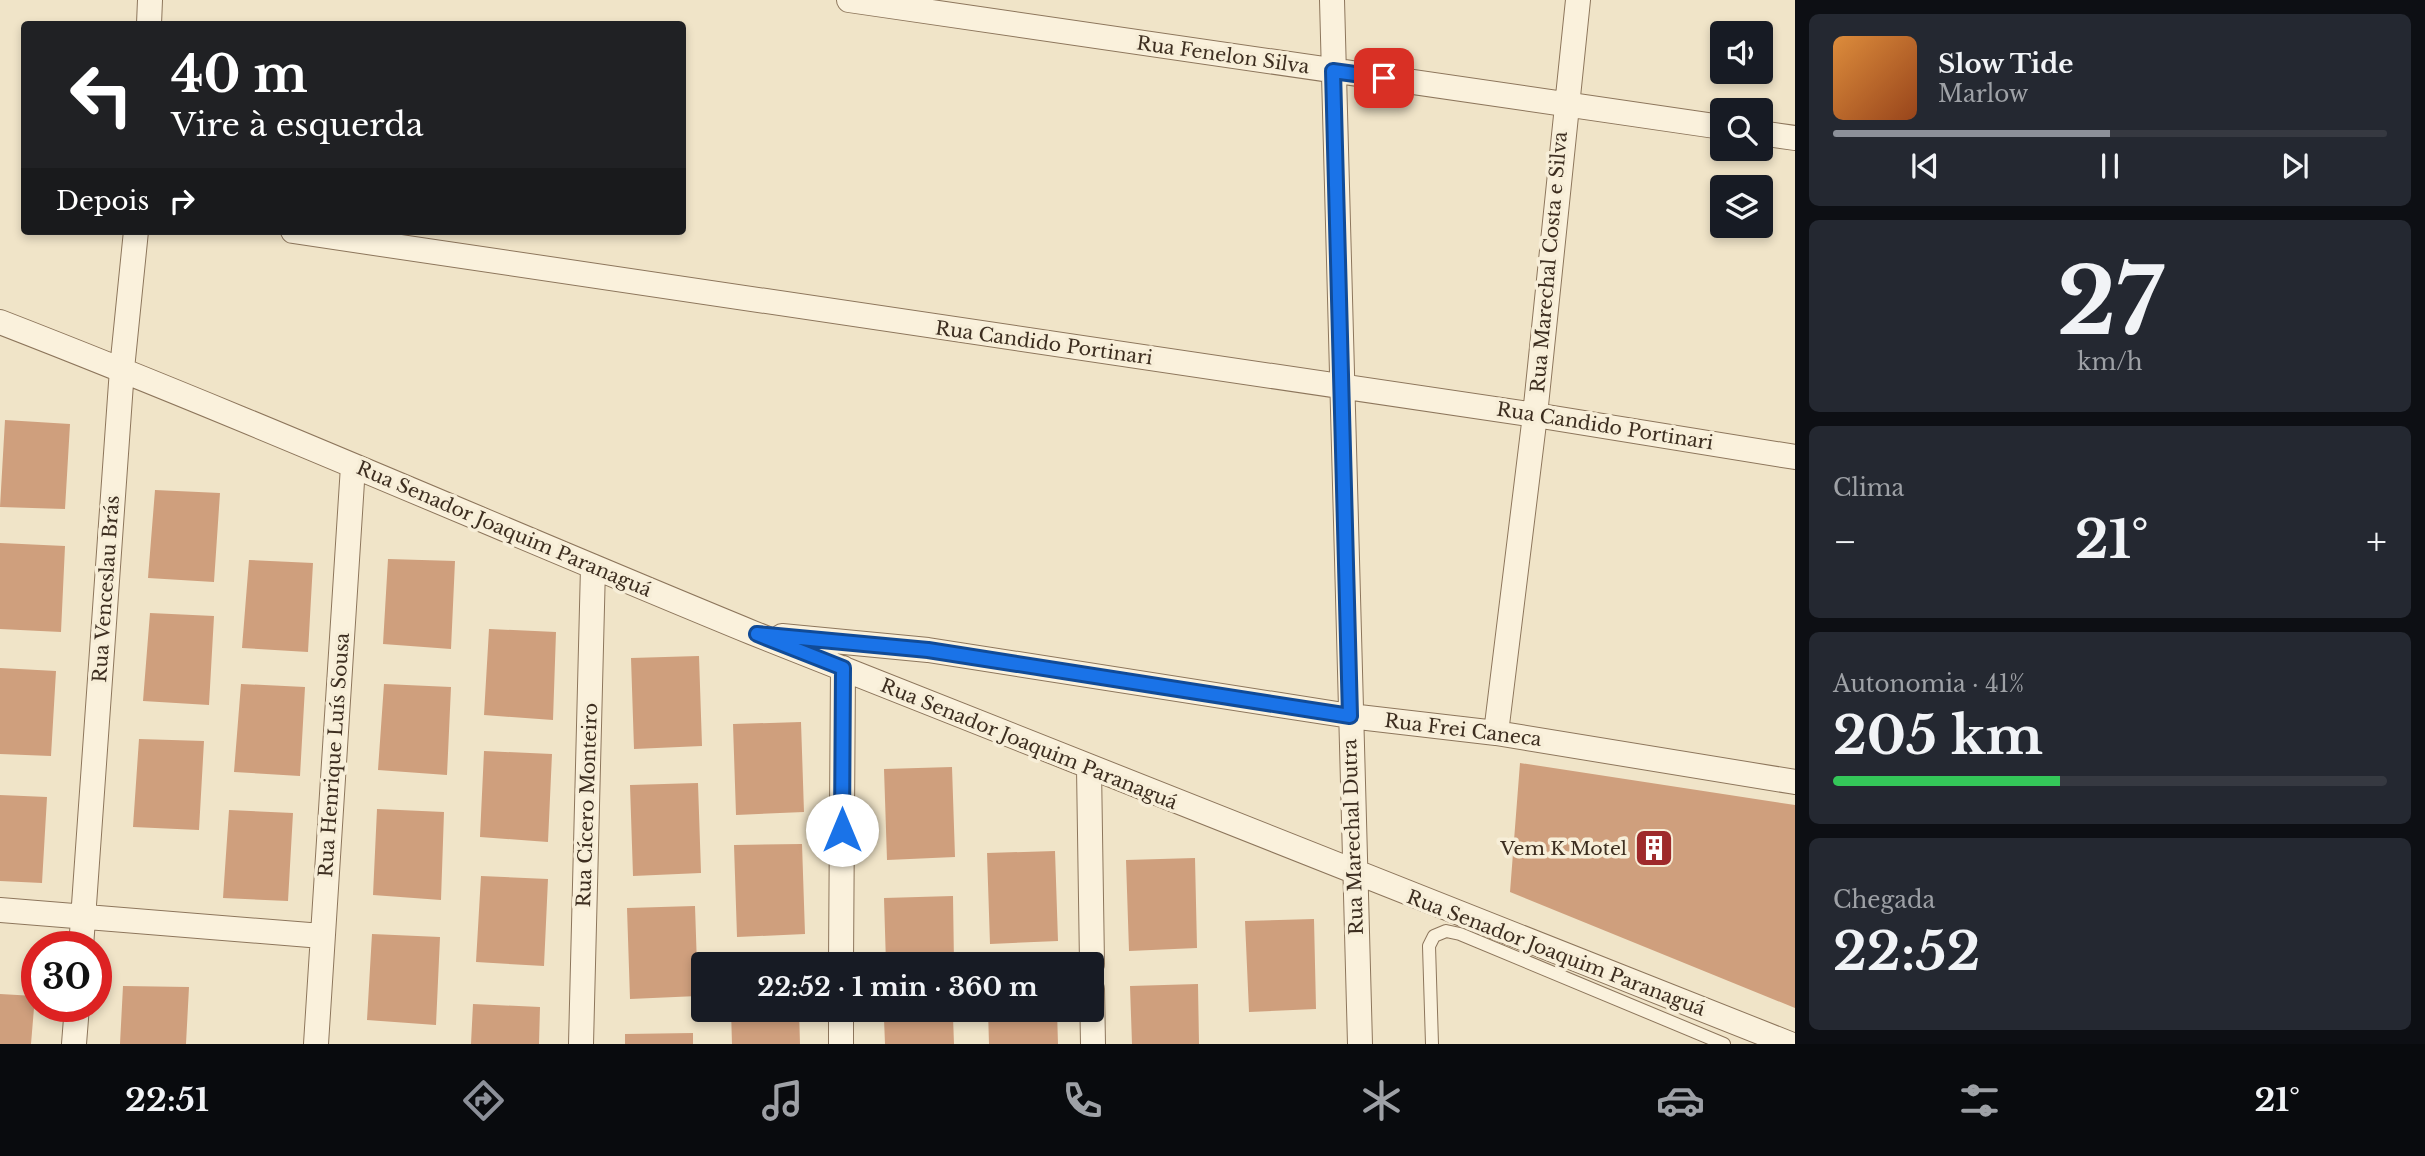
<!DOCTYPE html>
<html lang="pt">
<meta charset="utf-8">
<style>
:root{--surface:#171b24;--page:#242831;--text:#f1f3f6;--muted:#9ea1a6;--line:#363941;--accent:#8c9099}
body{margin:0;font-family:"Libre Baskerville",serif;background:var(--page);color:var(--text);height:100vh;display:flex;flex-direction:column;font-size:26px;white-space:nowrap}
*{box-sizing:border-box;margin:0}
p{font-size:23px;color:var(--muted)}
.icon{flex:none;width:38px;height:38px;fill:none;stroke:currentColor;stroke-width:2;stroke-linecap:round;stroke-linejoin:round}
.map{position:relative;flex:1;overflow:hidden}
.details{display:flex;flex-direction:column;gap:14px;padding:14px;background:#0d0f14;width:630px}
.details>*{flex:none}
.hud{position:absolute;left:21px;top:21px;width:665px;height:214px;border-radius:7px;box-shadow:0 4px 10px #0003;background:#202124;color:#fff;overflow:hidden}
.fabs{position:absolute;left:1710px;top:21px;display:grid;gap:14px}
.fabs a{display:grid;place-items:center;width:63px;height:63px;border-radius:7px;background:var(--surface);box-shadow:0 4px 10px #0003;font-size:35px}
.speed{position:absolute;left:21px;top:931px;display:flex;gap:14px;font-size:35px;font-weight:700;text-align:center}
.speed>*{display:grid;place-content:center;width:91px;height:91px;border-radius:50%;background:var(--surface);box-shadow:0 4px 10px #0003;line-height:1}
.speed .limit{border:10px solid #d22;background:#fff;color:#111}
.pin{position:absolute;display:grid;place-items:center;width:60px;height:60px;color:#fff;margin:-30px;border-radius:14px;box-shadow:0 4px 10px #0006}
.me{position:absolute;width:77px;margin:-38px;rotate:0deg;stroke-linejoin:round;filter:drop-shadow(0 0 5px #0008)}
.turn{display:flex;align-items:center;gap:24px;height:147px;padding:0 35px;font-size:32px}
.turn .icon{width:91px;height:91px;stroke-width:2.5}
.turn b{display:block;font-size:49px;line-height:60px}
.then{display:flex;align-items:center;height:66px;padding:0 35px;background:#0003;gap:14px;font-size:26px}
.big{font-size:52px;font-weight:700;line-height:1.1}
.details .card{flex:1;display:flex;flex-direction:column;justify-content:center;gap:10px;min-width:0;padding:0 24px;border-radius:10px;background:var(--page)}
.details .dial{align-items:center;gap:0}
.dial b{font-size:91px;line-height:1}
.song{display:flex;align-items:center;gap:21px}
.cover{width:84px;height:84px;border-radius:10px;background:linear-gradient(135deg,hsl(30 70% 55%),hsl(20 70% 35%))}
.played{height:7px;border-radius:4px;background:linear-gradient(90deg,var(--accent) 50%,var(--line) 50%)}
.keys{display:flex;justify-content:space-around;direction:ltr}
.heat{display:flex;justify-content:space-between;align-items:center;font-size:38px;direction:ltr}
.charge{height:10px;border-radius:5px;background:linear-gradient(90deg,#34c759 41%,var(--line) 0)}
.trip{position:absolute;left:691px;top:952px;width:413px;height:70px;border-radius:7px;background:var(--surface);box-shadow:0 4px 10px #0003;font-weight:700;line-height:70px;text-align:center}
.menu{display:flex;height:112px;justify-content:space-around;align-items:center;background:#090b0e;color:var(--muted)}
.menu .icon{width:49px;height:49px}
.menu .active{color:var(--accent)}
.menu b{font-size:32px;color:var(--text)}
main{display:flex;flex:1;min-height:0}
.map>svg:first-child{display:block}
</style>
<main>
<div class="map">
<svg width="1795" height="1044" viewBox="0 0 1795 1044">
<rect width="100%" height="100%" fill="#f0e4c8"/>
<!-- building -->
<path fill="#cf9f7d" d="M5,420L70,424L65,509L0,507Z
M155,490L220,493L214,582L148,578Z
M0,543L65,546L61,632L0,629Z
M388,559L455,561L451,649L383,644Z
M249,560L313,563L308,652L242,648Z
M150,613L214,616L209,705L143,701Z
M489,629L556,632L553,720L484,715Z
M699,656L702,746L634,749L631,658Z
M0,668L56,671L51,756L0,754Z
M241,684L305,687L300,776L234,772Z
M384,684L451,687L447,775L378,770Z
M801,722L804,812L736,815L733,724Z
M139,739L204,741L199,830L133,827Z
M484,751L552,754L548,842L480,837Z
M1520,763L1795,805V1008L1510,892Z
M952,767L955,857L887,860L884,769Z
M698,783L701,873L633,876L630,785Z
M0,795L47,797L42,883L0,881Z
M377,809L444,812L441,900L373,895Z
M229,810L293,813L288,901L223,898Z
M802,844L805,934L737,937L734,845Z
M1055,851L1058,941L990,944L987,853Z
M1195,858L1197,948L1129,951L1126,860Z
M481,876L548,879L544,966L476,962Z
M953,896L954,964H886L884,898Z
M695,906L698,996L630,999L627,908Z
M1314,919L1316,1009L1249,1012L1245,921Z
M372,934L440,937L436,1025L367,1020Z
M1198,984L1199,1044H1132L1130,986Z
M123,986L189,987L186,1044H120Z
M0,994L35,996L31,1044H0Z
M473,1004L540,1007L539,1044H471Z
M731,1010H799L800,1044H732Z
M988,1010H1057L1058,1044H989Z
M953,1017L954,1044H885L884,1019Z
M693,1033V1044H625V1034Z"/>
<g fill="none" stroke-linecap="round" stroke-linejoin="round">
<!-- service casing -->
<g stroke="#8d765c" stroke-width="14">
<path id="service" d="M1432,1044L1429,946L1434,936L1446,931L1460,934L1724,1044"/>
</g>
<!-- minor casing -->
<g stroke="#8d765c" stroke-width="26">
<path id="minor" d="M849,0L1722,127
M1332,0L1360,1044
M149,24L150,0
M1760,133L1795,138
M293,231L1535,415L1795,457
M0,322C253,420 502,530 753,633C1098,773 1444,909 1790,1044
M782,636L928,650L1350,716L1496,733L1795,782
M1496,733L1535,415L1578,0
M1089,768L1092,964
M0,910L322,936
M81,947L122,369L136,231
M841,964L843,668
M1092,989L1093,1044
M74,1044L77,1006
M316,1044L353,466
M581,1044L593,567
M841,1044V1010"/>
</g>
<!-- service -->
<use href="#service" stroke="#faf1dc" stroke-width="12"/>
<!-- minor -->
<use href="#minor" stroke="#faf1dc" stroke-width="24"/>
</g>
<g fill="none" stroke-linecap="round" stroke-linejoin="round">
<!-- route casing -->
<g stroke="#114b97" stroke-width="18">
<path id="route" d="M842,830L843,668L757,634L928,650L1350,716L1333,71L1384,78"/>
</g>
<!-- route -->
<use href="#route" stroke="#1a73e8" stroke-width="12"/>
</g>
<!-- icons -->
<defs>
<g id="building-square" transform="scale(2.0125)"><rect x="-9" y="-9" width="18" height="18" rx="4" fill="#9e2a2b" stroke="#f7eed8"/><path d="M-4-6H4V6H1V3H-1V6H-4ZM-2.5-4.3h1.7v1.8h-1.7ZM.8-4.3h1.7v1.8H.8ZM-2.5-1h1.7V.8h-1.7ZM.8-1h1.7V.8H.8Z" fill="#fff"/></g>
</defs>
<g fill-rule="evenodd">
<use href="#building-square" x="1654" y="848"/>
</g>
<g text-anchor="middle" dominant-baseline="central" stroke-width="7" stroke-linejoin="round" paint-order="stroke">
<!-- street labels -->
<g font-size="19" fill="#3d2e20" stroke="#f7eed8">
<text transform="translate(1223 55) rotate(8)">Rua Fenelon Silva</text>
<text transform="translate(1549 262) rotate(-85)">Rua Marechal Costa e Silva</text>
<text transform="translate(1044 343) rotate(8)">Rua Candido Portinari</text>
<text transform="translate(1605 426) rotate(9)">Rua Candido Portinari</text>
<text transform="translate(504 529) rotate(23)">Rua Senador Joaquim Paranaguá</text>
<text transform="translate(106 589) rotate(-86)">Rua Venceslau Brás</text>
<text transform="translate(1463 730) rotate(7)">Rua Frei Caneca</text>
<text transform="translate(1029 744) rotate(22)">Rua Senador Joaquim Paranaguá</text>
<text transform="translate(334 755) rotate(-86)">Rua Henrique Luís Sousa</text>
<text transform="translate(587 805) rotate(-88)">Rua Cícero Monteiro</text>
<text transform="translate(1353 837) rotate(-92)">Rua Marechal Dutra</text>
<text transform="translate(1556 953) rotate(21)">Rua Senador Joaquim Paranaguá</text>
</g>
<!-- poi labels -->
<g font-size="19" fill="#3d2e20" stroke="#f7eed8" text-anchor="end">
<text x="1627" y="848">Vem K Motel</text>
</g>
</g>
</svg>
<div class="fabs">
<a><svg class="icon" aria-label="sound" viewBox="0 0 24 24"><path d="M4 9h4l5-4v14l-5-4H4zM17 9q2 3 0 6"/></svg></a>
<a><svg class="icon" aria-label="search" viewBox="0 0 24 24"><circle cx="10" cy="10" r="6"/><path d="M15 15l6 6"/></svg></a>
<a><svg class="icon" aria-label="layers" viewBox="0 0 24 24"><path d="M12 4l9 5-9 5-9-5zM3 14l9 5 9-5"/></svg></a>
</div>
<div class="speed"><div class="limit">30</div></div>
<div class="pin" style="left:1384px;top:78px;background:#d93025"><svg class="icon" aria-label="arrive" viewBox="0 0 24 24"><path d="M6 21V4h12l-3 4 3 4H6"/></svg></div>
<svg class="me" style="left:842px;top:830px" viewBox="-20 -20 40 40"><circle r="19" fill="#fff"/><path d="M0-13L10 11 0 6-10 11z" fill="#1a73e8"/></svg>
<div class="trip">22:52 · 1 min · 360 m</div>
<div class="hud">
<div class="turn"><svg class="icon" aria-label="left" viewBox="0 0 24 24"><path d="M17 20v-9H6M10 6l-5 5 5 5"/></svg><div><b>40 m</b>Vire à esquerda</div></div>
<div class="then">Depois<svg class="icon" aria-label="right" viewBox="0 0 24 24"><path d="M7 20v-9h11M14 6l5 5-5 5"/></svg></div>
</div>
</div>
<section class="details">
<div class="card">
<div class="song"><i class="cover"></i><div><b>Slow Tide</b><p>Marlow</p></div></div>
<div class="played"></div>
<div class="keys"><svg class="icon" aria-label="previous" viewBox="0 0 24 24"><path d="M18 5L8 12l10 7zM5 5v14"/></svg><svg class="icon" aria-label="pause" viewBox="0 0 24 24"><path d="M8 5v14M16 5v14"/></svg><svg class="icon" aria-label="next" viewBox="0 0 24 24"><path d="M6 5l10 7-10 7zM19 5v14"/></svg></div>
</div>
<div class="card dial"><b>27</b><p>km/h</p></div>
<div class="card"><p>Clima</p>
<div class="heat"><a>−</a><b class="big">21°</b><a>+</a></div>
</div>
<div class="card"><p>Autonomia · 41%</p><b class="big">205 km</b><div class="charge"></div></div>
<div class="card"><p>Chegada</p><b class="big">22:52</b></div>
</section>
</main>
<nav class="menu">
<b>22:51</b>
<svg class="icon active" aria-label="directions" viewBox="0 0 24 24"><path d="M12 3l9 9-9 9-9-9zM9 14v-3h6M13 9l2 2-2 2"/></svg>
<svg class="icon" aria-label="music" viewBox="0 0 24 24"><path d="M9 18V5l10-2v13"/><circle cx="6" cy="18" r="3"/><circle cx="16" cy="16" r="3"/></svg>
<svg class="icon" aria-label="phone" viewBox="0 0 24 24"><path d="M5 4h4l2 5-3 2q2 4 5 5l2-3 5 2v4C11 20 4 13 5 4z"/></svg>
<svg class="icon" aria-label="climate" viewBox="0 0 24 24"><path d="M12 3v18M4 7l16 10M4 17L20 7"/></svg>
<svg class="icon" aria-label="car" viewBox="0 0 24 24"><path d="M5 17H2v-5l4-1 3-4h7l3 4 3 1v5h-3M9 17h6M6 11h13"/><circle cx="7" cy="17" r="2"/><circle cx="17" cy="17" r="2"/></svg>
<svg class="icon" aria-label="filters" viewBox="0 0 24 24"><path d="M4 7h16M4 17h16"/><circle cx="9" cy="7" r="2"/><circle cx="15" cy="17" r="2"/></svg>
<b>21°</b>
</nav>
